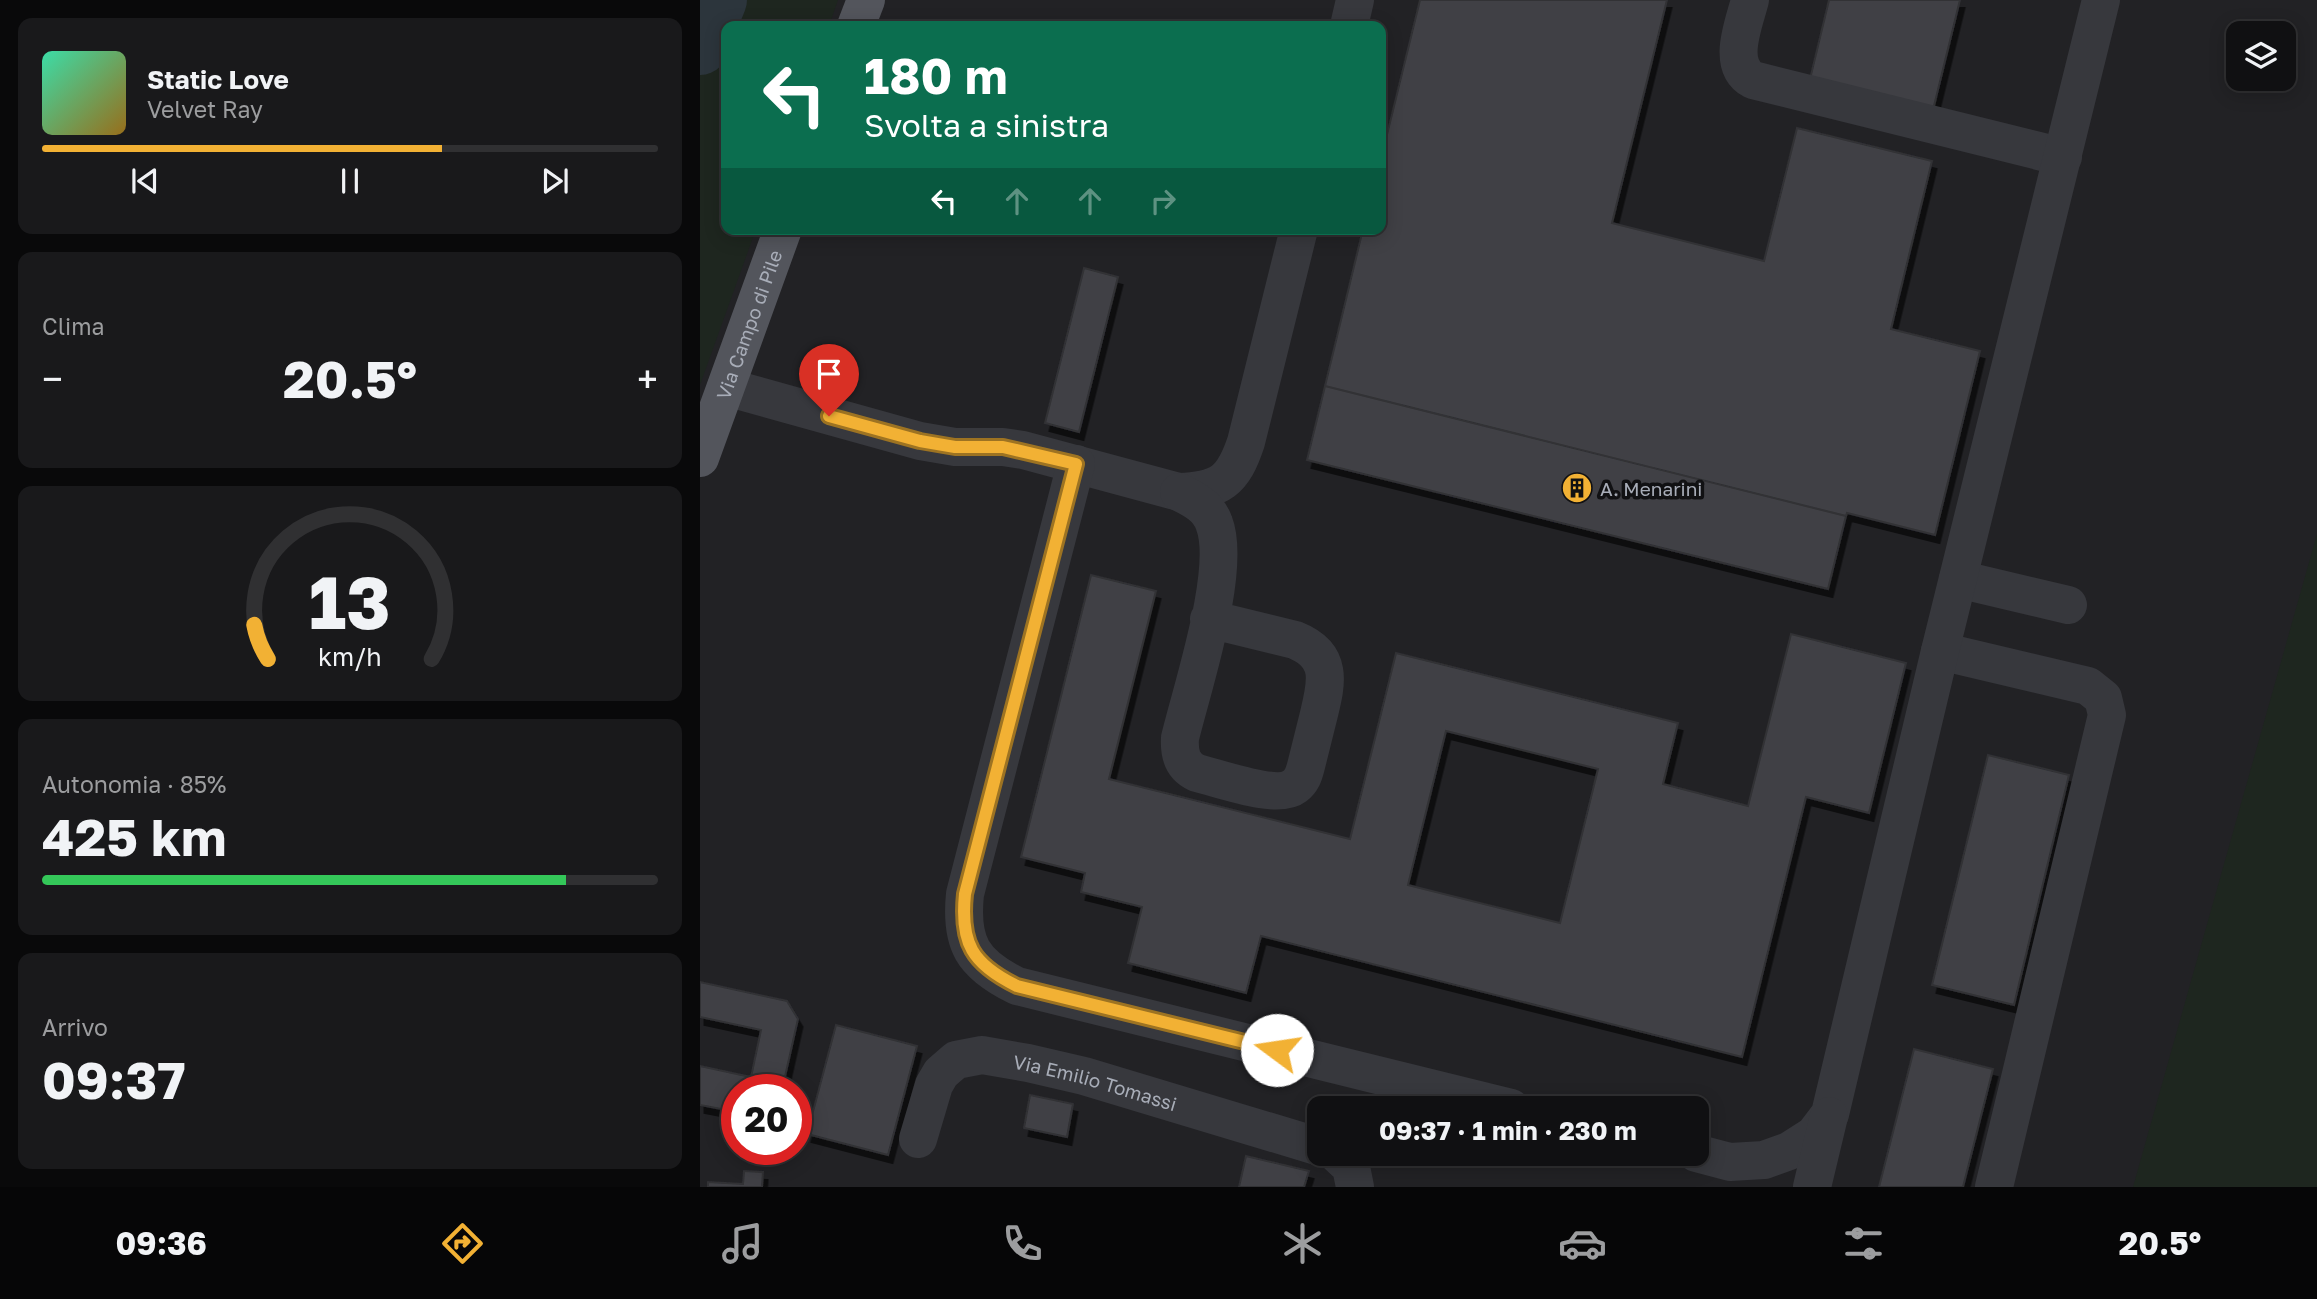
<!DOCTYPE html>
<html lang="it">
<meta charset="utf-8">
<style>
:root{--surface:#101012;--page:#19191b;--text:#f1f3f6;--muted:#9c9d9f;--line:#303032;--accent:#f2b134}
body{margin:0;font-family:"Golos Text",sans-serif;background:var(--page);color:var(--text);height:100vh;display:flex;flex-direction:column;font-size:26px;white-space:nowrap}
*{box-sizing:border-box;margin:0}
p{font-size:23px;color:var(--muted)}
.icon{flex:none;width:38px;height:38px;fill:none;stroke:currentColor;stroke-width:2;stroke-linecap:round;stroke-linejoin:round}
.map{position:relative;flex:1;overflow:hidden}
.details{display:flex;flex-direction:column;gap:18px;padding:18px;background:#09090a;width:700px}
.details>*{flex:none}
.top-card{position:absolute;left:21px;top:21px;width:665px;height:214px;border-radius:14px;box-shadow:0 4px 18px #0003,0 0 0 2px var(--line);background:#0b6e4f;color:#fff;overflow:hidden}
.controls{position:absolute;left:1526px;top:21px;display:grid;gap:14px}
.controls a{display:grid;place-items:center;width:70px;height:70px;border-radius:14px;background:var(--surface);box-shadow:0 4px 18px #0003,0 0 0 2px var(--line);font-size:35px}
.speed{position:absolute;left:21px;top:1074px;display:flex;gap:14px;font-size:35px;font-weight:700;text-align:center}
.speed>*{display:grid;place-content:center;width:91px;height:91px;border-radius:50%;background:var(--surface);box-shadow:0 4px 18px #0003,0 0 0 2px var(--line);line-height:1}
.speed .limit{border:10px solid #d22;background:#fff;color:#111}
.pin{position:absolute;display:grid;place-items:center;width:60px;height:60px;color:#fff;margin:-72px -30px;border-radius:50% 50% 50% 0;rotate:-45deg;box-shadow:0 0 7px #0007}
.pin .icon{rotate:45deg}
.me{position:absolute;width:77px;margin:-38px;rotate:284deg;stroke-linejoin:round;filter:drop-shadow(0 0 5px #0008)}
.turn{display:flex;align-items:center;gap:24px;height:147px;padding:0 28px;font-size:32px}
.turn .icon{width:91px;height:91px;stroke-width:2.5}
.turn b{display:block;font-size:49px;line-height:60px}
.lanes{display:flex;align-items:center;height:66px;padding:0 28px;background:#0003;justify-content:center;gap:35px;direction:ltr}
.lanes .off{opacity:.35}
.big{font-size:52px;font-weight:700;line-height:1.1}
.details .tile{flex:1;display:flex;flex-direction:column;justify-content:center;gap:10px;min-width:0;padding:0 24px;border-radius:14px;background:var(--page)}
.details .dial{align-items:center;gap:0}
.dial svg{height:182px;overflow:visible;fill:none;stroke:var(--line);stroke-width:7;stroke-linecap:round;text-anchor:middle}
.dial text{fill:var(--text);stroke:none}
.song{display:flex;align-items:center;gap:21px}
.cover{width:84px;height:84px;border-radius:10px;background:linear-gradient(135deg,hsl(160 70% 55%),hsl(40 70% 35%))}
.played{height:7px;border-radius:4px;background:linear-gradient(90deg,var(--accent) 65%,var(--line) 65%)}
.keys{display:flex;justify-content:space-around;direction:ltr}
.heat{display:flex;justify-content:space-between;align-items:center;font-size:38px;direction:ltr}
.charge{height:10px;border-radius:5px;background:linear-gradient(90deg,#34c759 85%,var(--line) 0)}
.trip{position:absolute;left:607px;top:1096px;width:402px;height:70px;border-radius:14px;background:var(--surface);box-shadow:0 4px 18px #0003,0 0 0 2px var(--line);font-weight:700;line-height:70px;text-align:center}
.dock{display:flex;height:112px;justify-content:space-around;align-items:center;background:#060607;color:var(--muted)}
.dock .icon{width:49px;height:49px}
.dock .on{color:var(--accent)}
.dock b{font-size:32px;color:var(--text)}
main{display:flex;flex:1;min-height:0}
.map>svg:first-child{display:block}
</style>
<main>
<section class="details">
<div class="tile">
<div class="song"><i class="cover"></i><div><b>Static Love</b><p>Velvet Ray</p></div></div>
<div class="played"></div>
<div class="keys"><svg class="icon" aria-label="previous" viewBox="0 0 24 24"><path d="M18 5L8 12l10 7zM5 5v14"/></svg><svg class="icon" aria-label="pause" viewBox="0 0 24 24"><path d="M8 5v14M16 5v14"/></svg><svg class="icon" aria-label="next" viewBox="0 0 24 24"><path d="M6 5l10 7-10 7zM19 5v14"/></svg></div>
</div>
<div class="tile"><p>Clima</p>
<div class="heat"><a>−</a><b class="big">20.5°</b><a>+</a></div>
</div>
<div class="tile dial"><svg viewBox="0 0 100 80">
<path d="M14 69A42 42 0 1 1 86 69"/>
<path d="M14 69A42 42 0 0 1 8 54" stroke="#f2b134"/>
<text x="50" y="56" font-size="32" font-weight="700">13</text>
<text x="50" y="72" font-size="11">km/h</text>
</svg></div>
<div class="tile"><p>Autonomia · 85%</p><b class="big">425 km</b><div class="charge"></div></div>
<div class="tile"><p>Arrivo</p><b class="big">09:37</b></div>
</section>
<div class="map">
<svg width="1617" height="1187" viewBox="0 0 1617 1187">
<defs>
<filter id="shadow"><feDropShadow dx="4.5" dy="8" stdDeviation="0" flood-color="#0009"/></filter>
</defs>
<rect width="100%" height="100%" fill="#161618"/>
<!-- built -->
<path fill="#222225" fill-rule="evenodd" d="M0,0H1617V1187H0ZM26,26H681V229H26ZM1538,33H1584V79H1538ZM37,1090H96V1150H37ZM620,1108H998V1153H620Z"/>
<!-- green -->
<path fill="#1e261f" d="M0,0H138L129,26H26V229H56L0,385Z
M1617,534V1187H1433Z"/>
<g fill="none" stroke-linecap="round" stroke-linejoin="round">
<!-- river -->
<path stroke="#2c353c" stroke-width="56" d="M0,47L19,0"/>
</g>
<!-- building -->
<path fill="#404145" stroke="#303034" stroke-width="2" fill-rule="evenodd" filter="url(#shadow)" d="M720,0H967L912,223L1064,261L1097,128L1232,161L1191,329L1280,351L1235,535L1147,513L1146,516L625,386L663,229H681V159Z
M1129,0H1260L1233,110L1110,79Z
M384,268L418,277L379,432L345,423Z
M625,386L1146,516L1128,589L607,460Z
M391,575L456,591L409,779L650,839L696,653L978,723L963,784L1048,806L1091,634L1206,663L1169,813L1106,797L1042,1057L561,936L546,993L428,963L442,907L381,892L385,873L321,857ZM746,731L898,769L860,923L708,885Z
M1288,755L1369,775L1314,1005L1232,985Z
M0,982L87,1001L98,1019L82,1090H37V1112L0,1105V1066L51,1077L61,1030L0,1017Z
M136,1025L217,1046L188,1155L107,1134Z
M1214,1049L1293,1069L1263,1187H1179Z
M330,1095L373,1104L367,1137L324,1128Z
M546,1156L609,1171L604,1187H539Z
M44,1171L63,1172L62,1187H8V1182L43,1184Z"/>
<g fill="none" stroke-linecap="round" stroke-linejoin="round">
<!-- minor -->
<g stroke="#37383d" stroke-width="38">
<path d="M1050,0C1044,24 1026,65 1053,80L1363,157"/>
<path d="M649,26L655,0"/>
<path d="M26,387L220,441L255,447H303L323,450L479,492C521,490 533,481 546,442L599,229"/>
<path d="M376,464L265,894C260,943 272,964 317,986L811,1108"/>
<path d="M479,492C493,499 508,506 514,523C532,569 492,688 480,738C479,754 482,766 497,773C519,778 577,800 595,786C602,781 604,774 606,766C610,750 614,734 618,718C626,685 635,656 595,640L509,619"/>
<path d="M1258,579L1368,605"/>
<path d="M1240,651L1388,686L1403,698L1407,715L1294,1187"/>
<path id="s1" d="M218,1139L234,1085L241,1073L256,1060L282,1055L328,1063L384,1076L620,1147"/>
<path d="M636,1153L651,1167L655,1187"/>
<path d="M996,1153L1030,1162L1064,1160L1089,1151L1114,1135L1130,1114L1240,651L1401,0"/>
<path d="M1112,1187L1129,1116"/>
</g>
<!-- major -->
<g stroke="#53555c" stroke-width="38">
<path d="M156,26L166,0"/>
<path id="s2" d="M0,458L83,229"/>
</g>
</g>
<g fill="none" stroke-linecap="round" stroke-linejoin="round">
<!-- route casing -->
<g stroke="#9d7322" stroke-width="18">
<path id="route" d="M129,416L220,441L255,447H303L376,464L265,894C260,943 272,964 317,986L577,1050"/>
</g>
<!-- route -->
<use href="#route" stroke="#f2b134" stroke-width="12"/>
</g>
<!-- icons -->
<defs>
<g id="building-disc" transform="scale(1.575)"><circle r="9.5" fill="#f2b134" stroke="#111113"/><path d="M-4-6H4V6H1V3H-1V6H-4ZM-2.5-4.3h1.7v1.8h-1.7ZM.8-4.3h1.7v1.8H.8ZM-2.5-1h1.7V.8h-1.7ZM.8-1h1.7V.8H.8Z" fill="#111"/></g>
</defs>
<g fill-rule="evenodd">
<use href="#building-disc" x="877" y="488"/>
</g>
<g text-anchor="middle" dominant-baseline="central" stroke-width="7" stroke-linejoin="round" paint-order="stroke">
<!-- street labels -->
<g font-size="19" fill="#a8adb8" stroke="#111113">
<text stroke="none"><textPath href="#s2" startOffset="142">Via Campo di Pile</textPath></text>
<text stroke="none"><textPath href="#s1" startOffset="233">Via Emilio Tomassi</textPath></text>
</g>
<!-- poi labels -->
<g font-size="19" fill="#a8adb8" stroke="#111113" text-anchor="start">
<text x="900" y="488">A. Menarini</text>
</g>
</g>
</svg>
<div class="controls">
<a><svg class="icon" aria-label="layers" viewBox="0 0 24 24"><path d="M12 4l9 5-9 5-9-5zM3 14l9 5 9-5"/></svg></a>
</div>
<div class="speed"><div class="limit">20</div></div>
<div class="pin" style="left:129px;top:416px;background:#d93025"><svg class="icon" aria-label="arrive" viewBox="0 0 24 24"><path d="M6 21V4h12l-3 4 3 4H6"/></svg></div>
<svg class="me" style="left:577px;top:1050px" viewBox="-20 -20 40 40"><circle r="19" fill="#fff"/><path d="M0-13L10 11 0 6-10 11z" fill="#f2b134"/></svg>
<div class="trip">09:37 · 1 min · 230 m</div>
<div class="top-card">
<div class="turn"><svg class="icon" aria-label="left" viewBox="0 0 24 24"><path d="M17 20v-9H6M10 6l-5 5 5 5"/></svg><div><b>180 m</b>Svolta a sinistra</div></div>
<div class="lanes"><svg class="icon" aria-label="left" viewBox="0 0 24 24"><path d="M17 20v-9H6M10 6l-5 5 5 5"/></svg><svg class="icon off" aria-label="ahead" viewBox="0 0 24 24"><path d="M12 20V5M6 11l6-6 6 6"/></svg><svg class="icon off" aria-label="ahead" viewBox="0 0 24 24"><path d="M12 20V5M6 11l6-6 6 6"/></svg><svg class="icon off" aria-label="right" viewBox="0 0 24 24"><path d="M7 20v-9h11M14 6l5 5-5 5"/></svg></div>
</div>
</div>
</main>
<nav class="dock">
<b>09:36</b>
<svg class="icon on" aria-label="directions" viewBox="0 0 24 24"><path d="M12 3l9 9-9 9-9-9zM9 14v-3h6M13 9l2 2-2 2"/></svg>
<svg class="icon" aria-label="music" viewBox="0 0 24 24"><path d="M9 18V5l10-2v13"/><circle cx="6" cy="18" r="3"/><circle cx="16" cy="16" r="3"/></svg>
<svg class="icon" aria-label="phone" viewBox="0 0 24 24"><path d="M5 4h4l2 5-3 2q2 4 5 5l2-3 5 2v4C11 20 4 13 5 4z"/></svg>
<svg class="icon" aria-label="climate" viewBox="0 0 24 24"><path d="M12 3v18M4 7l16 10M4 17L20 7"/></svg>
<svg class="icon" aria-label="car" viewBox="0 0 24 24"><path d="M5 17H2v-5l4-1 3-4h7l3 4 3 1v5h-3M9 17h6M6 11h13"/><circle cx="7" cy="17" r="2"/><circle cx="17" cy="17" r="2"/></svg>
<svg class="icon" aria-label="filters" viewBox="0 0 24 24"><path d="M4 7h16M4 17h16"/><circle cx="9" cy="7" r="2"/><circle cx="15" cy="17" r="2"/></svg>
<b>20.5°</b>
</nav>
